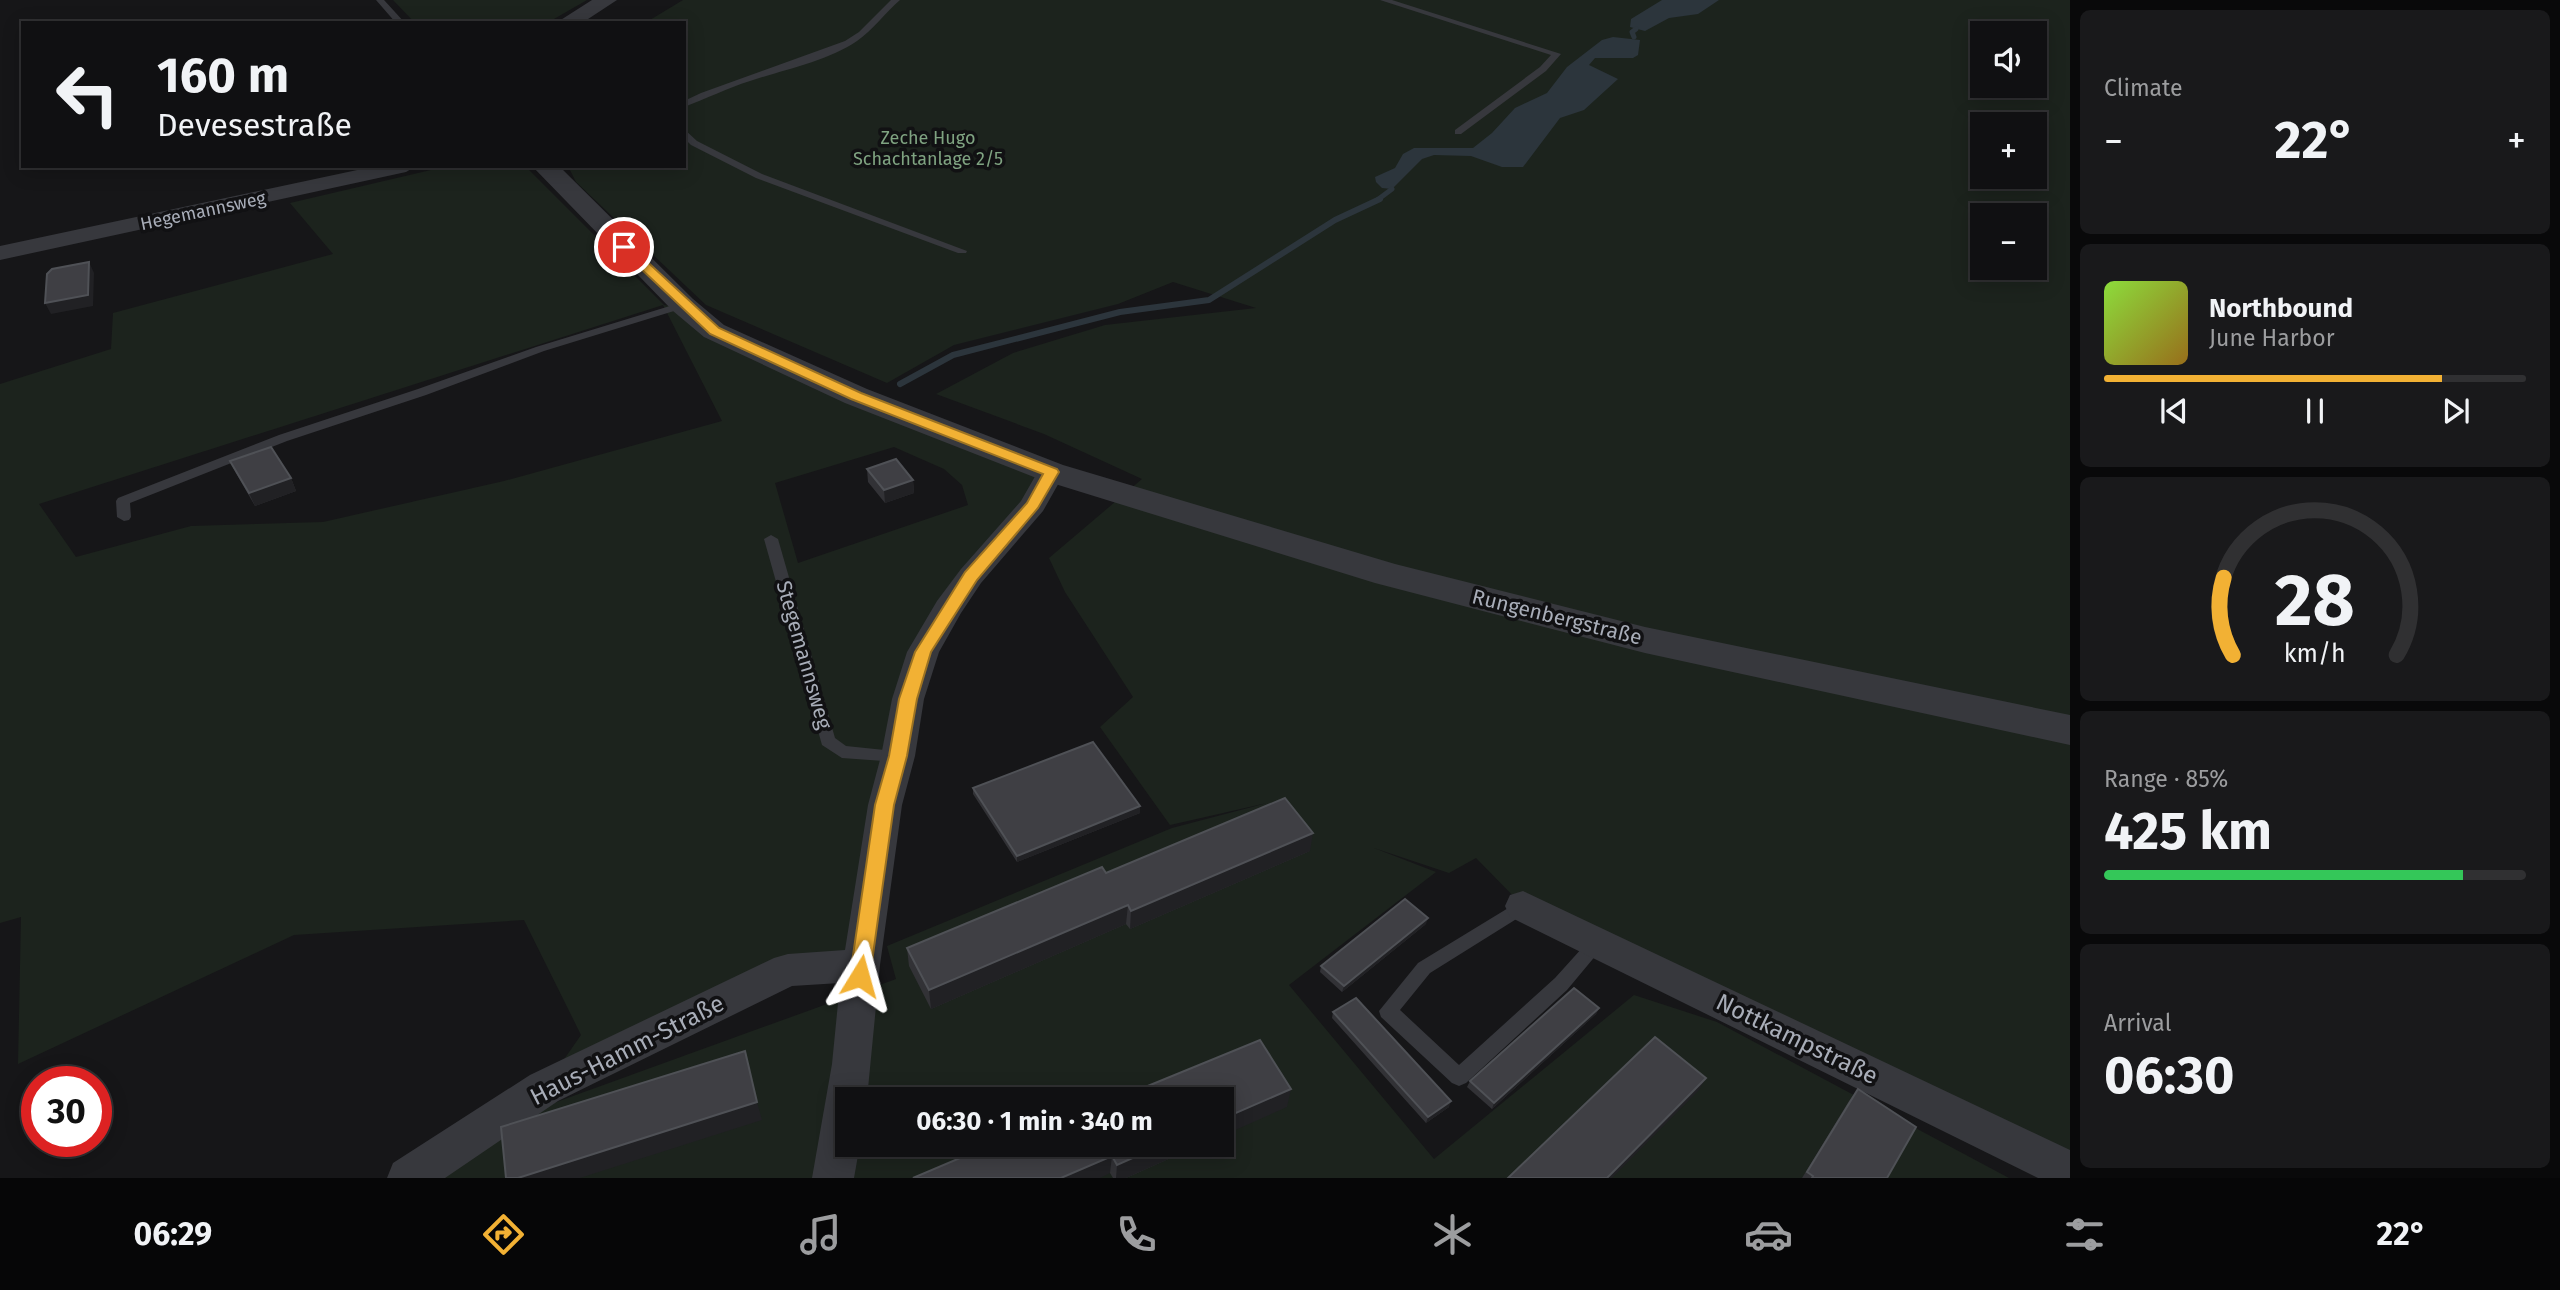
<!DOCTYPE html>
<meta charset="utf-8">
<style>
:root{--surface:#101012;--page:#19191b;--text:#f1f3f6;--muted:#9c9d9f;--line:#303032;--accent:#f2b134}
body{margin:0;font-family:"Fira Sans",sans-serif;background:var(--page);color:var(--text);height:100vh;display:flex;flex-direction:column;font-size:26px;white-space:nowrap}
*{box-sizing:border-box;margin:0}
p{font-size:23px;color:var(--muted)}
.icon{flex:none;width:38px;height:38px;fill:none;stroke:currentColor;stroke-width:2;stroke-linecap:round;stroke-linejoin:round}
.map{position:relative;flex:1;overflow:hidden}
.details{display:flex;flex-direction:column;gap:10px;padding:10px;background:#09090a;width:490px}
.details>*{flex:none}
.hud{position:absolute;left:21px;top:21px;width:665px;height:147px;border-radius:0px;box-shadow:0 4px 18px #0003,0 0 0 2px var(--line);background:#101012;color:var(--text);overflow:hidden}
.fabs{position:absolute;left:1970px;top:21px;display:grid;gap:14px}
.fabs a{display:grid;place-items:center;width:77px;height:77px;border-radius:0px;background:var(--surface);box-shadow:0 4px 18px #0003,0 0 0 2px var(--line);font-size:35px}
.speed{position:absolute;left:21px;top:1066px;display:flex;gap:14px;font-size:35px;font-weight:700;text-align:center}
.speed>*{display:grid;place-content:center;width:91px;height:91px;border-radius:50%;background:var(--surface);box-shadow:0 4px 18px #0003,0 0 0 2px var(--line);line-height:1}
.speed .limit{border:10px solid #d22;background:#fff;color:#111}
.pin{position:absolute;display:grid;place-items:center;width:60px;height:60px;color:#fff;margin:-30px;border:4px solid #fff;border-radius:50%;box-shadow:0 2px 7px #0007}
.me{position:absolute;width:77px;margin:-38px;rotate:8deg;stroke-linejoin:round;filter:drop-shadow(0 0 5px #0008)}
.turn{display:flex;align-items:center;gap:24px;height:147px;padding:0 21px;font-size:32px}
.turn .icon{width:91px;height:91px;stroke-width:2.5}
.turn b{display:block;font-size:49px;line-height:60px}
.big{font-size:52px;font-weight:700;line-height:1.1}
.details .card{flex:1;display:flex;flex-direction:column;justify-content:center;gap:10px;min-width:0;padding:0 24px;border-radius:10px;background:var(--page)}
.details .dial{align-items:center;gap:0}
.dial svg{height:182px;overflow:visible;fill:none;stroke:var(--line);stroke-width:7;stroke-linecap:round;text-anchor:middle}
.dial text{fill:var(--text);stroke:none}
.song{display:flex;align-items:center;gap:21px}
.cover{width:84px;height:84px;border-radius:10px;background:linear-gradient(135deg,hsl(90 70% 55%),hsl(40 70% 35%))}
.played{height:7px;border-radius:4px;background:linear-gradient(90deg,var(--accent) 80%,var(--line) 80%)}
.keys{display:flex;justify-content:space-around;direction:ltr}
.heat{display:flex;justify-content:space-between;align-items:center;font-size:38px;direction:ltr}
.charge{height:10px;border-radius:5px;background:linear-gradient(90deg,#34c759 85%,var(--line) 0)}
.trip{position:absolute;left:835px;top:1087px;width:399px;height:70px;border-radius:0px;background:var(--surface);box-shadow:0 4px 18px #0003,0 0 0 2px var(--line);font-weight:700;line-height:70px;text-align:center}
.tabs{display:flex;height:112px;justify-content:space-around;align-items:center;background:#060607;color:var(--muted)}
.tabs .icon{width:49px;height:49px}
.tabs .selected{color:var(--accent)}
.tabs b{font-size:32px;color:var(--text)}
main{display:flex;flex:1;min-height:0}
.map>svg:first-child{display:block}
</style>
<main>
<div class="map">
<svg width="2070" height="1178" viewBox="0 0 2070 1178">
<rect width="100%" height="100%" fill="#161618"/>
<!-- green -->
<path fill="#1c231d" fill-rule="evenodd" d="M393,0H587L547,23H415Z
M683,0H2070V1172L1523,906L1476,858L1449,873L1374,848L1436,872L1289,985L1434,1159L1634,995L1717,1022L2009,1178H442L529,1112L896,979L887,946L1172,828L1267,803L1170,825L1100,727L1133,697L1065,592L1049,558L1142,479L1044,434L936,394L1013,353L1105,325L1256,308L1173,282L1118,304L954,345L887,383L706,305L576,182L568,166H684V23H645ZM1983,33H2035V86H1983ZM1983,124H2035V177H1983ZM1983,215H2035V268H1983ZM847,1099H1222V1144H847Z
M448,166H525L664,305L676,307L1051,472L923,652L861,965L788,970L544,1088L581,1035L524,920L294,935L18,1064L21,917L0,923V384L111,349L113,313L333,254L290,203ZM663,305L722,421L504,481L323,522L191,526L76,557L39,504ZM894,447L944,469L962,485L968,505L798,563L775,483Z"/>
<!-- water -->
<path fill="#2c353c" d="M1662,0H1719L1698,14L1669,18L1645,31L1630,27L1631,19Z
M1613,37L1640,40L1638,55L1633,58H1595L1589,65L1618,79L1584,110L1560,118L1523,167H1502L1471,156L1434,155L1422,159L1392,189L1382,188L1376,182L1375,177L1395,168L1403,154L1414,148H1473L1492,133L1515,108L1547,93L1567,67L1602,40Z"/>
<g fill="none" stroke-linecap="round" stroke-linejoin="round">
<!-- stream-far1 -->
<path stroke="#2c353c" stroke-width="5" d="M1634,37L1632,32L1636,29
M1376,201L1392,189"/>
<!-- stream -->
<path stroke="#2c353c" stroke-width="6" d="M900,384L953,355L1120,312L1209,300L1335,220L1380,199"/>
<!-- service -->
<path fill="#37383d" fill-rule="evenodd" d="M376,0H384L405,23H396Z
M891,0H900C886,12 872,31 857,41C828,61 783,70 750,81C727,88 706,99 684,107V101L701,93L845,41L859,32Z
M1380,0H1392L1561,54L1546,71L1461,134H1455V130L1540,67L1551,55Z
M684,129L697,141L762,174L967,251L966,253H958L756,178L691,145L684,138Z
M683,302L689,305L687,307L544,351L426,395L287,441L130,503L131,517L129,520L124,521L117,517L116,501L118,498L279,435L418,389L536,347Z
M771,535L778,539L835,738L846,746L904,752L906,756L904,760L898,762L842,758L822,745L764,539Z
M1523,899L1529,901L1532,906L1529,911L1430,973L1400,1010L1459,1065L1555,978L1592,937L1598,935L1604,937L1607,942L1567,990L1466,1083L1459,1086L1452,1083L1381,1017L1379,1011L1418,963Z"/>
<!-- minor -->
<path fill="#37383d" fill-rule="evenodd" d="M376,166H416L406,172L0,260V246Z
M1051,464L1061,466L1065,472L1043,511L981,583L961,613L939,652L924,699L915,756L902,805L880,965L867,1099H847V1144H860L854,1178H812L832,1064L840,983L792,986L558,1101L445,1178H387L393,1163L530,1075L774,958L788,954L845,950L868,805L881,756L892,699L907,652L937,601L961,569L1021,501L1041,466Z
M1523,891L2070,1150V1178H2038L1510,917L1505,906L1510,895Z"/>
<!-- tertiary -->
<path fill="#37383d" fill-rule="evenodd" d="M592,0H617L582,23H556Z
M532,166H559L693,299L724,325L867,389L1063,465L1395,564L1645,627L2070,715V745L1645,653L1375,583L1039,479L845,403L704,337L673,311Z"/>
</g>
<!-- wall -->
<path fill="#323236" d="M230,461L291,478L296,491L255,506L236,473Z
M867,469L913,480L914,493L885,503L868,482Z
M973,788L1140,806V813L1017,862L973,794Z
M1310,851L1130,929L1126,924L931,1009L909,966L907,948L1106,873Z
M1426,924L1342,992L1320,972L1321,966Z
M1599,1008L1596,1014L1492,1109L1467,1087L1470,1081Z
M1333,1012L1449,1107L1426,1123L1332,1018Z
M1858,1089L1887,1178H1802L1849,1101Z
M993,1144H1202L1126,1178H1113L1110,1173Z"/>
<!-- shaded-wall -->
<path fill="#212124" d="M89,262L94,273L93,306L51,314L45,303Z
M291,478L296,491L255,506L249,493Z
M913,480L914,493L885,503L884,490Z
M1140,806V813L1017,862V856Z
M1313,833L1310,851L1130,929L1131,911Z
M1128,905L1126,924L931,1009L929,990Z
M1428,918L1426,924L1342,992L1344,986Z
M1599,1008L1596,1014L1492,1109L1494,1103Z
M1706,1078L1699,1090L1612,1178H1607Z
M1291,1089L1287,1107L1222,1136V1119Z
M1451,1101L1449,1107L1426,1123L1428,1117Z
M757,1102L762,1120L580,1178H518Z
M1164,1144H1202L1126,1178H1116L1117,1165Z
M1112,1156L1110,1173L1100,1178H1061Z"/>
<!-- building -->
<path fill="#3f3f44" stroke="#4f5156" stroke-width="2" d="M89,262L88,295L45,303L47,274L52,269Z
M271,447L291,478L249,493L230,461Z
M896,459L913,480L884,490L867,469Z
M1093,742L1140,806L1017,856L973,788Z
M1285,798L1313,833L1131,911L1128,905L929,990L907,948L1102,867L1106,873Z
M1405,899L1428,918L1344,986L1321,966Z
M1574,988L1599,1008L1494,1103L1470,1081Z
M1356,998L1451,1101L1428,1117L1333,1012Z
M1655,1037L1706,1078L1607,1178H1508Z
M1260,1040L1291,1089L1222,1119V1099H1116Z
M745,1051L757,1102L518,1178H506L501,1127Z
M1858,1089L1916,1127L1887,1178H1812L1813,1176L1807,1172Z
M993,1144H1164L1117,1165L1112,1156L1061,1178H913Z"/>
<!-- route -->
<path fill="#f2b134" stroke="#9d7322" stroke-width="2" d="M620,244H628L719,328L861,393L1057,469L1059,472L1038,508L977,580L931,652L917,699L907,756L894,805L870,976L867,982L860,985L853,982L850,976L875,805L889,756L899,699L915,652L965,572L1027,503L1043,474L851,399L710,334L620,249Z"/>
<g text-anchor="middle" dominant-baseline="central" stroke-width="7" stroke-linejoin="round" paint-order="stroke">
<!-- far-park labels -->
<g font-size="18" fill="#7fa381" stroke="#111113">
<text x="928" y="138">Zeche Hugo<tspan x="928" dy="21">Schachtanlage 2/5</tspan></text>
</g>
<!-- far-street labels -->
<g font-size="18" fill="#a8adb8" stroke="#111113">
<text transform="translate(203 211) rotate(-12)">Hegemannsweg</text>
</g>
<!-- street labels -->
<g font-size="21" fill="#a8adb8" stroke="#111113">
<text transform="translate(1557 617) rotate(14)">Rungenbergstraße</text>
<text transform="translate(804 655) rotate(74)">Stegemannsweg</text>
</g>
<!-- near-street labels -->
<g font-size="24" fill="#a8adb8" stroke="#111113">
<text transform="translate(1797 1039) rotate(26)">Nottkampstraße</text>
<text transform="translate(627 1050) rotate(-27)">Haus-Hamm-Straße</text>
</g>
</g>
</svg>
<div class="fabs">
<a><svg class="icon" aria-label="sound" viewBox="0 0 24 24"><path d="M4 9h4l5-4v14l-5-4H4zM17 9q2 3 0 6"/></svg></a>
<a>+</a>
<a>−</a>
</div>
<div class="speed"><div class="limit">30</div></div>
<div class="pin" style="left:624px;top:247px;background:#d93025"><svg class="icon" aria-label="arrive" viewBox="0 0 24 24"><path d="M6 21V4h12l-3 4 3 4H6"/></svg></div>
<svg class="me" style="left:860px;top:976px" viewBox="-20 -20 40 40"><path d="M0-17L14 15 0 8-14 15z" fill="#f2b134" stroke="#fff" stroke-width="4"/></svg>
<div class="trip">06:30 · 1 min · 340 m</div>
<div class="hud">
<div class="turn"><svg class="icon" aria-label="left" viewBox="0 0 24 24"><path d="M17 20v-9H6M10 6l-5 5 5 5"/></svg><div><b>160 m</b>Devesestraße</div></div>
</div>
</div>
<section class="details">
<div class="card"><p>Climate</p>
<div class="heat"><a>−</a><b class="big">22°</b><a>+</a></div>
</div>
<div class="card">
<div class="song"><i class="cover"></i><div><b>Northbound</b><p>June Harbor</p></div></div>
<div class="played"></div>
<div class="keys"><svg class="icon" aria-label="previous" viewBox="0 0 24 24"><path d="M18 5L8 12l10 7zM5 5v14"/></svg><svg class="icon" aria-label="pause" viewBox="0 0 24 24"><path d="M8 5v14M16 5v14"/></svg><svg class="icon" aria-label="next" viewBox="0 0 24 24"><path d="M6 5l10 7-10 7zM19 5v14"/></svg></div>
</div>
<div class="card dial"><svg viewBox="0 0 100 80">
<path d="M14 69A42 42 0 1 1 86 69"/>
<path d="M14 69A42 42 0 0 1 10 35" stroke="#f2b134"/>
<text x="50" y="56" font-size="32" font-weight="700">28</text>
<text x="50" y="72" font-size="11">km/h</text>
</svg></div>
<div class="card"><p>Range · 85%</p><b class="big">425 km</b><div class="charge"></div></div>
<div class="card"><p>Arrival</p><b class="big">06:30</b></div>
</section>
</main>
<nav class="tabs">
<b>06:29</b>
<svg class="icon selected" aria-label="directions" viewBox="0 0 24 24"><path d="M12 3l9 9-9 9-9-9zM9 14v-3h6M13 9l2 2-2 2"/></svg>
<svg class="icon" aria-label="music" viewBox="0 0 24 24"><path d="M9 18V5l10-2v13"/><circle cx="6" cy="18" r="3"/><circle cx="16" cy="16" r="3"/></svg>
<svg class="icon" aria-label="phone" viewBox="0 0 24 24"><path d="M5 4h4l2 5-3 2q2 4 5 5l2-3 5 2v4C11 20 4 13 5 4z"/></svg>
<svg class="icon" aria-label="climate" viewBox="0 0 24 24"><path d="M12 3v18M4 7l16 10M4 17L20 7"/></svg>
<svg class="icon" aria-label="car" viewBox="0 0 24 24"><path d="M5 17H2v-5l4-1 3-4h7l3 4 3 1v5h-3M9 17h6M6 11h13"/><circle cx="7" cy="17" r="2"/><circle cx="17" cy="17" r="2"/></svg>
<svg class="icon" aria-label="filters" viewBox="0 0 24 24"><path d="M4 7h16M4 17h16"/><circle cx="9" cy="7" r="2"/><circle cx="15" cy="17" r="2"/></svg>
<b>22°</b>
</nav>
